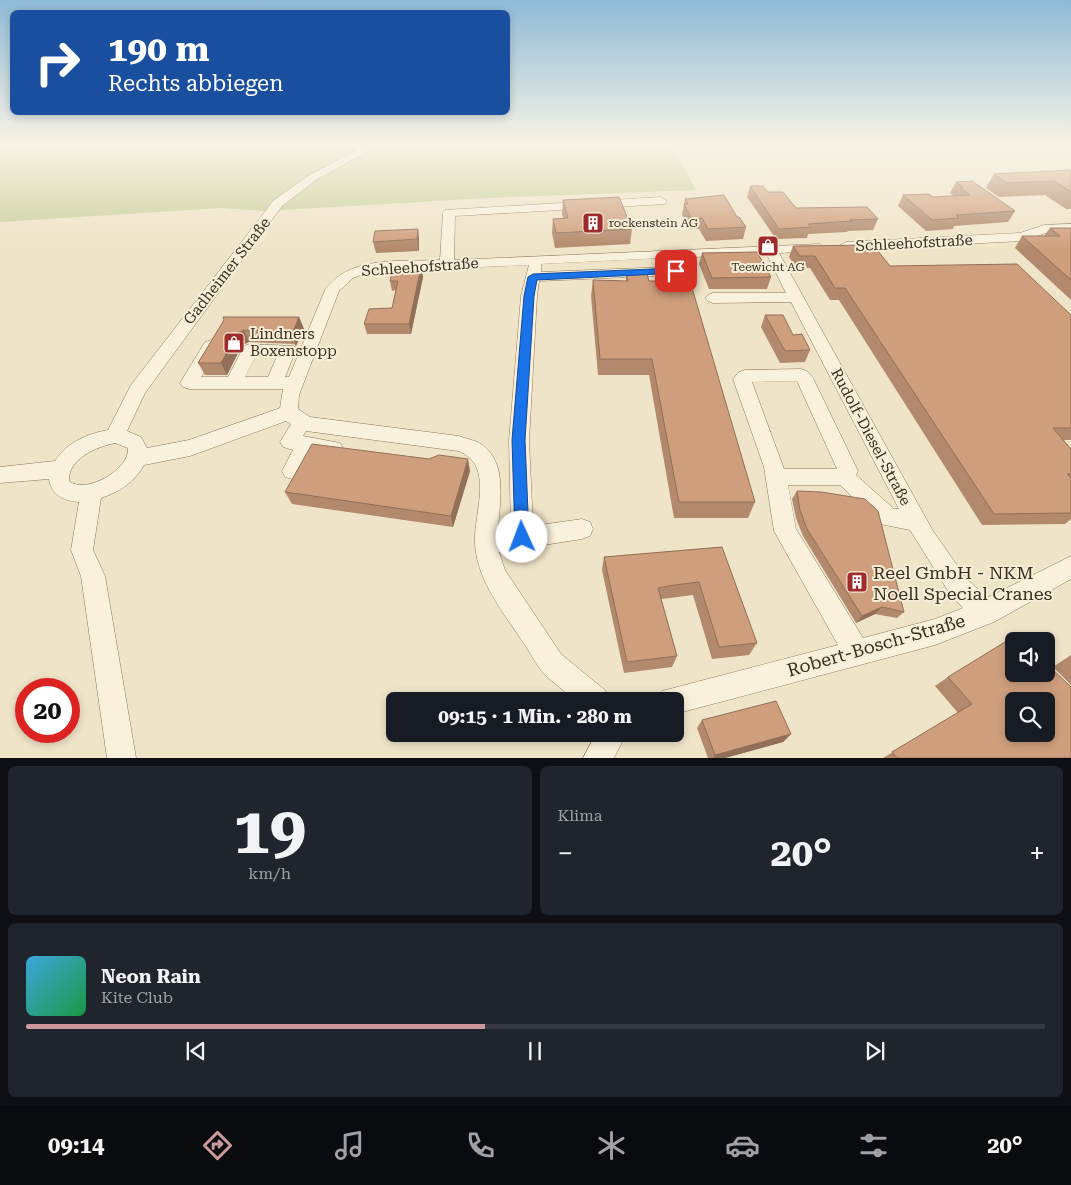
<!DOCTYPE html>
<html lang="de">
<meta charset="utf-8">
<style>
:root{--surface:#171b24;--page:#20242c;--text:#f1f3f6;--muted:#9ea1a6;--line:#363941;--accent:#cc999b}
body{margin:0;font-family:"Roboto Serif",serif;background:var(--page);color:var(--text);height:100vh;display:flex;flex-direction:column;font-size:19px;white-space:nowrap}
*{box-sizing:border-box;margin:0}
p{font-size:16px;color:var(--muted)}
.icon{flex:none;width:28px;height:28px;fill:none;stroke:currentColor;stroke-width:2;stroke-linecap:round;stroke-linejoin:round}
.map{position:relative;height:758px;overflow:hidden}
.drawer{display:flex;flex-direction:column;gap:8px;padding:8px;background:#0d0f14;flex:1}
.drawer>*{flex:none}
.hud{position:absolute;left:10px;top:10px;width:500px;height:105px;border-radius:8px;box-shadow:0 2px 8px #0003;background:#1a4fa0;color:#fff;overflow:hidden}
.tools{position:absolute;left:1005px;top:632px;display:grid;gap:10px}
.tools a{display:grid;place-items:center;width:50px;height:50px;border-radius:8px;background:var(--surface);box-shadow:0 2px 8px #0003;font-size:25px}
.speed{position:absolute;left:15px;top:678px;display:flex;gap:10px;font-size:25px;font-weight:700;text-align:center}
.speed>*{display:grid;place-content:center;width:65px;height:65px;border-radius:50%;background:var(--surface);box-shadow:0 2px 8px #0003;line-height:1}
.speed .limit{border:8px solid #d22;background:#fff;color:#111}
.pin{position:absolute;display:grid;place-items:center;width:42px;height:42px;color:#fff;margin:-21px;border-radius:10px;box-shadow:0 2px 8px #0006}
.me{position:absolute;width:55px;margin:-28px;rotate:358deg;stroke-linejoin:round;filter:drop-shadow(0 0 4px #0008)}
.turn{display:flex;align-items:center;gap:18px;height:105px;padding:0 15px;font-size:22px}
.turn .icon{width:65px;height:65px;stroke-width:2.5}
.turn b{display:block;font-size:35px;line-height:42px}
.big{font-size:38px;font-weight:700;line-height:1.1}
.drawer .card{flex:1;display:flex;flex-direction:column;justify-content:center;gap:8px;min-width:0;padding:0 18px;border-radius:8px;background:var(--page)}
.drawer .dial{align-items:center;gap:0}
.dial b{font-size:65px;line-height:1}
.song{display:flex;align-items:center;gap:15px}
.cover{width:60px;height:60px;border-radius:8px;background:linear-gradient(135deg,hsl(200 70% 55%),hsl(140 70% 35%))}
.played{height:5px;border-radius:2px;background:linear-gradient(90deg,var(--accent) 45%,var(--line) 45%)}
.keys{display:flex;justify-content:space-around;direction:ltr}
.heat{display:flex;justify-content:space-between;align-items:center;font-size:28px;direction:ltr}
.drawer .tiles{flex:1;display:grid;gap:8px;grid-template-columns:1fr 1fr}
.card:last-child{grid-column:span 2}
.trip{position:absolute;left:386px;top:692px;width:298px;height:50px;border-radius:8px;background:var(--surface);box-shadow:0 2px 8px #0003;font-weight:700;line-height:50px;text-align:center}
.menu{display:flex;height:80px;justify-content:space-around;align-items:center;background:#090b0e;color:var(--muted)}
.menu .icon{width:35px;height:35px}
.menu .selected{color:var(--accent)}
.menu b{font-size:22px;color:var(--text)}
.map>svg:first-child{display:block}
</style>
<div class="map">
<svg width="1071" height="758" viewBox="0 0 1071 758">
<rect width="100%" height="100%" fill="#f0e4c8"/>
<!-- green -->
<path fill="#c9cf9b" d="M0,144H670L696,190L489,198L264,211L222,208L0,222Z"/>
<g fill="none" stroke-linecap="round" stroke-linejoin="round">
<!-- minor casing -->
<g stroke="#8d765c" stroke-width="1">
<path id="minor" d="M368,144H381L316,180L282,206L145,393L127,431L141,437L147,448L189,440L280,408L283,389H189L183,387L180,383L205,342L211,340L217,342L219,346L201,377H228L244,346L250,344L294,346L296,350L285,377H289L325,290C349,255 402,262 440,260L443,213L445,210L661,197L667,201L665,204L455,216L454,260L820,244L822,247L815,251L779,253L933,531L966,578L987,598L1071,556V579L994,622L935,645L675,714V701H659L662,691L838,645L774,531L764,467L733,379L739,372L745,370L801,369L807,371L813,378L858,471L856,475L894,509H899L791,302L713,303L708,301L705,298L708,295L713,293H786L766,253L677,258L683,271L681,274L676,275L539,281L537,296L529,441L533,526L582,519L590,522L593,529L590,536L582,539L499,552L505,570L561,654L606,691L609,701H576C565,692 554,683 544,674C537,666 531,654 525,645C505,615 477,581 475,544C473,514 496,465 458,451L306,431L303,436L340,443L343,448L340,453L333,456L312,453L299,477L292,479L285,477L282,471L293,450L283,447L280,442L291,424L286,421L190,456L144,465C135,482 119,492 101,498L93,550L105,576L136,758H107L81,576L71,550L79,502C64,501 51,495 49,479L0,483V467L55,461C67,442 87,434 108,430L131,385L274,200L308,176ZM664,258L667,267L541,272V264ZM529,265L521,296L509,441L511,529L498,532C499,503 509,463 481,444C475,440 466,439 459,436L310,417L298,409L299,395L339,291L353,278L369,272ZM256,356H277L268,377H245ZM797,381L837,469H784L752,382ZM115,443L128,448C130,469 86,495 69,481C68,458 97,447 115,443ZM788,485H840L880,524L910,530L950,594L963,608L935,619L863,638L796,529Z
M1071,224V232L1046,233L1022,241L846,250L839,246L846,242L1020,233L1044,225Z
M596,734H626L614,758H583Z"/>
</g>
<!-- minor -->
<use href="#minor" fill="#faf1dc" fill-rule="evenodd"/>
</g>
<!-- wall -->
<path fill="#b2896c" d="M1071,170V209H1066L1045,195L999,197L986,188L994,174Z
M956,182L1015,211L1008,222L954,226L953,229L926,231L898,206L903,195L933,197L954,196L950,193Z
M750,186L768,192L796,208L878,219L873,230L848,231L847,232L808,234L807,238L776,239L747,197Z
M685,199L737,217L746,227L743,239L706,241L699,229H689L682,215Z
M563,200L632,229L630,244L555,248L552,233L553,219L563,218L562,214Z
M1050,228H1071V300L1015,248L1022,236H1044Z
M418,229L419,240V251L376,253L373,242Z
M793,246L890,266L1071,315V440H1063L1071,449V519L1065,524L982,525L839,300H830L810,268H796L789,257Z
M702,253L771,277L767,289H709L699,264Z
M421,267L423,277L411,334H367L364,324L392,308L396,290L392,291L390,281Z
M626,274L649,281L755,502L748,518H674L649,375H598L591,296L593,280L626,281Z
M765,315L793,335L810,350L805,362L780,363L761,327Z
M299,317L304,329L296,346L294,344L249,342L242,345L227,375H205L198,363L224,320Z
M470,471L453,527L292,504L285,492Z
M797,491L904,612L897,618L875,614L856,623L803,536L796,518L792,499Z
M722,547L757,643L749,655L712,659L693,595L670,598L661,599L677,656L672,667L624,673L602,570L604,557Z
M1071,655V685L1053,667Z
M948,677L1071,758H883L958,713L935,686Z
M702,720L791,734L783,742L725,758H708L697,728Z"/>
<!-- shaded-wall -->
<path fill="#916f58" d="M418,229L419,240V251L417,239Z
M421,267L423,277L411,334L409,324Z
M299,317L304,329L296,346L292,334Z
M244,330L249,342L242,345L227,375L221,363L237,333Z
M468,459L470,471L453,527L451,516Z
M882,607L875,614L856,623L862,616Z
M791,734L783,742L725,758H713L715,755Z"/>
<!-- building -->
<path fill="#cf9f7d" stroke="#916f58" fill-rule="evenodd" d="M1071,170V192L1055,181L1007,183L994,174Z
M972,181L1015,211L956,215L959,218L932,220L903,195L929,194L933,197L970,195L960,187H963L956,182Z
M750,186H763L768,192H783L796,208L867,207L878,219L850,220L852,221L808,224L811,227L779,229Z
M724,195L737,217H739L746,227L708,229L702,218H691L684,204H688L685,199Z
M619,197L632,229L556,233L553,219L568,218L563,200Z
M1050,228H1071V280L1022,236H1060Z
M418,229L417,239L373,242L375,231Z
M873,245L890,266L1017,264L1071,315V428H1053L1071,449V474H1067L1071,478V513L994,514L845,288H835L815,256H800L793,246Z
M757,252L771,277L712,278L702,253Z
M421,267L409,324H364L369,309L392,308L398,281H390L393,268Z
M626,274H647L649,281H690L755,502H679L652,359H600L593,280L628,281Z
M765,315H783L793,335L802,334L810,350L785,351Z
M223,317H299L292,334L289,332L244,330L237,333L221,363H198L224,320Z
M312,444L429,459L439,455L468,459L451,516L285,492Z
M797,491L821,492L865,499L878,511L904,612L882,607L862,616L807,529L800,510Z
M722,547L757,643L719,647L699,582L675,585L658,588L677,656L627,662L604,557Z
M1018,634L1024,641H1014V674H1046V663L1071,687V758H897L892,752L972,704L948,677ZM1014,701H1046V734H1014Z
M776,701L791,734L715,755L702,720Z"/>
<!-- sky -->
<linearGradient id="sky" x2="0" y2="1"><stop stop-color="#8fbad6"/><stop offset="0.58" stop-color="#f8f3e6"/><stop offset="1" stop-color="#f8f3e6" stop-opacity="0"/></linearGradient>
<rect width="1071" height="250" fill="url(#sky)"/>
<!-- route -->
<path fill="#1a73e8" stroke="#114b97" d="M676,268L679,269V273L537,280L534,296L525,440L529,537L527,542L522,544L517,542L515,537L512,440L524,296L528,277L533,274Z"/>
<!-- icons -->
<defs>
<g id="building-square" transform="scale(1.125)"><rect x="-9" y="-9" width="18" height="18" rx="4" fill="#9e2a2b" stroke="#f7eed8"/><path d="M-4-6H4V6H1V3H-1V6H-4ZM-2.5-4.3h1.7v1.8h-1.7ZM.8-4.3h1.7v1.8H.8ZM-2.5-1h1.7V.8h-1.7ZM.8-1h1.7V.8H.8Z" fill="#fff"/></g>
<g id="shop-square" transform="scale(1.125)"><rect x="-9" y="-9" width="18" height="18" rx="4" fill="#9e2a2b" stroke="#f7eed8"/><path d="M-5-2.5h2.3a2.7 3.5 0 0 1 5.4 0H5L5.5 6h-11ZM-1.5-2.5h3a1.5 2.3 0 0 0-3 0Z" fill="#fff"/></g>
</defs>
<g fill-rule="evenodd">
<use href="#building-square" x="593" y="223"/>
<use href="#shop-square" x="768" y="246"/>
<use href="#shop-square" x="234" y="343"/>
<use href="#building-square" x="857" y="582"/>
</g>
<g text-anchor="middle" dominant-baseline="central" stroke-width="4" stroke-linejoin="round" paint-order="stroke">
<!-- far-poi labels -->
<g font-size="12" fill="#3d2e20" stroke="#f7eed8" text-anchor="start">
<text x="609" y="223">rockenstein AG</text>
<text x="768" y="267" text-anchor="middle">Teewicht AG</text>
</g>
<!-- street labels -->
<g font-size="15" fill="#3d2e20" stroke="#f7eed8">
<text transform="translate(914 243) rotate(-3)">Schleehofstraße</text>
<text transform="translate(420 267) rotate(-4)">Schleehofstraße</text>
<text transform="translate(227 271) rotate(-52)">Gadheimer Straße</text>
<text transform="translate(871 437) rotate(62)">Rudolf-Diesel-Straße</text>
</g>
<!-- poi labels -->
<g font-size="15" fill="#3d2e20" stroke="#f7eed8" text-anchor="start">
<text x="250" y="334">Lindners<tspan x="250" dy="17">Boxenstopp</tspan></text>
</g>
<!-- near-poi labels -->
<g font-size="18" fill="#3d2e20" stroke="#f7eed8" text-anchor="start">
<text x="873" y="572">Reel GmbH - NKM<tspan x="873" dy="21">Noell Special Cranes</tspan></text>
</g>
<!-- near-street labels -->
<g font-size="18" fill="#3d2e20" stroke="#f7eed8">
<text transform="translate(876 645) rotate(-16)">Robert-Bosch-Straße</text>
</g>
</g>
</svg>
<div class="tools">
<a><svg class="icon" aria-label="sound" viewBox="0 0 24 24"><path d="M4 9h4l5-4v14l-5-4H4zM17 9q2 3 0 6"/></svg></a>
<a><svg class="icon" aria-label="search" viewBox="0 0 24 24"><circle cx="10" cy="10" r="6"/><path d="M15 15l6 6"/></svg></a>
</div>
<div class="speed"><div class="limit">20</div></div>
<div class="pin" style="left:676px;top:271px;background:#d93025"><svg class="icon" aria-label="arrive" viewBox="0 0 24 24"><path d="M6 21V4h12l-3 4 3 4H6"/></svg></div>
<svg class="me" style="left:522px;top:537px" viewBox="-20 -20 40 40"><circle r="19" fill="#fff"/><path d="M0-13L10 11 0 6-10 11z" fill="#1a73e8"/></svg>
<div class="trip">09:15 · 1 Min. · 280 m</div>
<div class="hud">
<div class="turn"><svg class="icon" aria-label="right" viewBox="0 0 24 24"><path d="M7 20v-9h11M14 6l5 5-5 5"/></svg><div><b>190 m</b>Rechts abbiegen</div></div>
</div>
</div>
<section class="drawer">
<div class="tiles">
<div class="card dial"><b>19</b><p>km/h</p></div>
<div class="card"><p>Klima</p>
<div class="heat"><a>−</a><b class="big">20°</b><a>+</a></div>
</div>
<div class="card">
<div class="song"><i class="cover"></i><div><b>Neon Rain</b><p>Kite Club</p></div></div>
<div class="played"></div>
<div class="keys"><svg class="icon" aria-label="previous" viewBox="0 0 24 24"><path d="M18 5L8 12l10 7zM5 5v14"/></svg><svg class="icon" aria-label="pause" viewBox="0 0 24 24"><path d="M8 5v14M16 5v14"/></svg><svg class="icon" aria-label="next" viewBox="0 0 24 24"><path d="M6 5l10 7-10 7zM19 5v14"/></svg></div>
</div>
</div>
</section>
<nav class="menu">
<b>09:14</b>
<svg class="icon selected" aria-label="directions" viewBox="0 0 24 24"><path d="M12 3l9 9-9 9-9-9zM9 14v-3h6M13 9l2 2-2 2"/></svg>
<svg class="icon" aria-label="music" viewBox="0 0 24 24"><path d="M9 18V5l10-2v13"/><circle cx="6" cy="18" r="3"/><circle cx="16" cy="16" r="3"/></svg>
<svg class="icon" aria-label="phone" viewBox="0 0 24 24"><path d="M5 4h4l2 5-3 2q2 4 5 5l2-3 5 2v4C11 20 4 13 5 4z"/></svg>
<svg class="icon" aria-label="climate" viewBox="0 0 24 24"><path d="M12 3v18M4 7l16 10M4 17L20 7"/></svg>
<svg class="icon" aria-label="car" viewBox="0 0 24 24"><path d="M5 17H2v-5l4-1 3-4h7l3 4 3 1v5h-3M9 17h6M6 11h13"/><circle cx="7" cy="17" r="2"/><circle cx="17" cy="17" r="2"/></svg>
<svg class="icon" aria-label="filters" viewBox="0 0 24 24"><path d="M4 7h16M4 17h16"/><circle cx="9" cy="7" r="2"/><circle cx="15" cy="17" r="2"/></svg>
<b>20°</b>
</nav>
